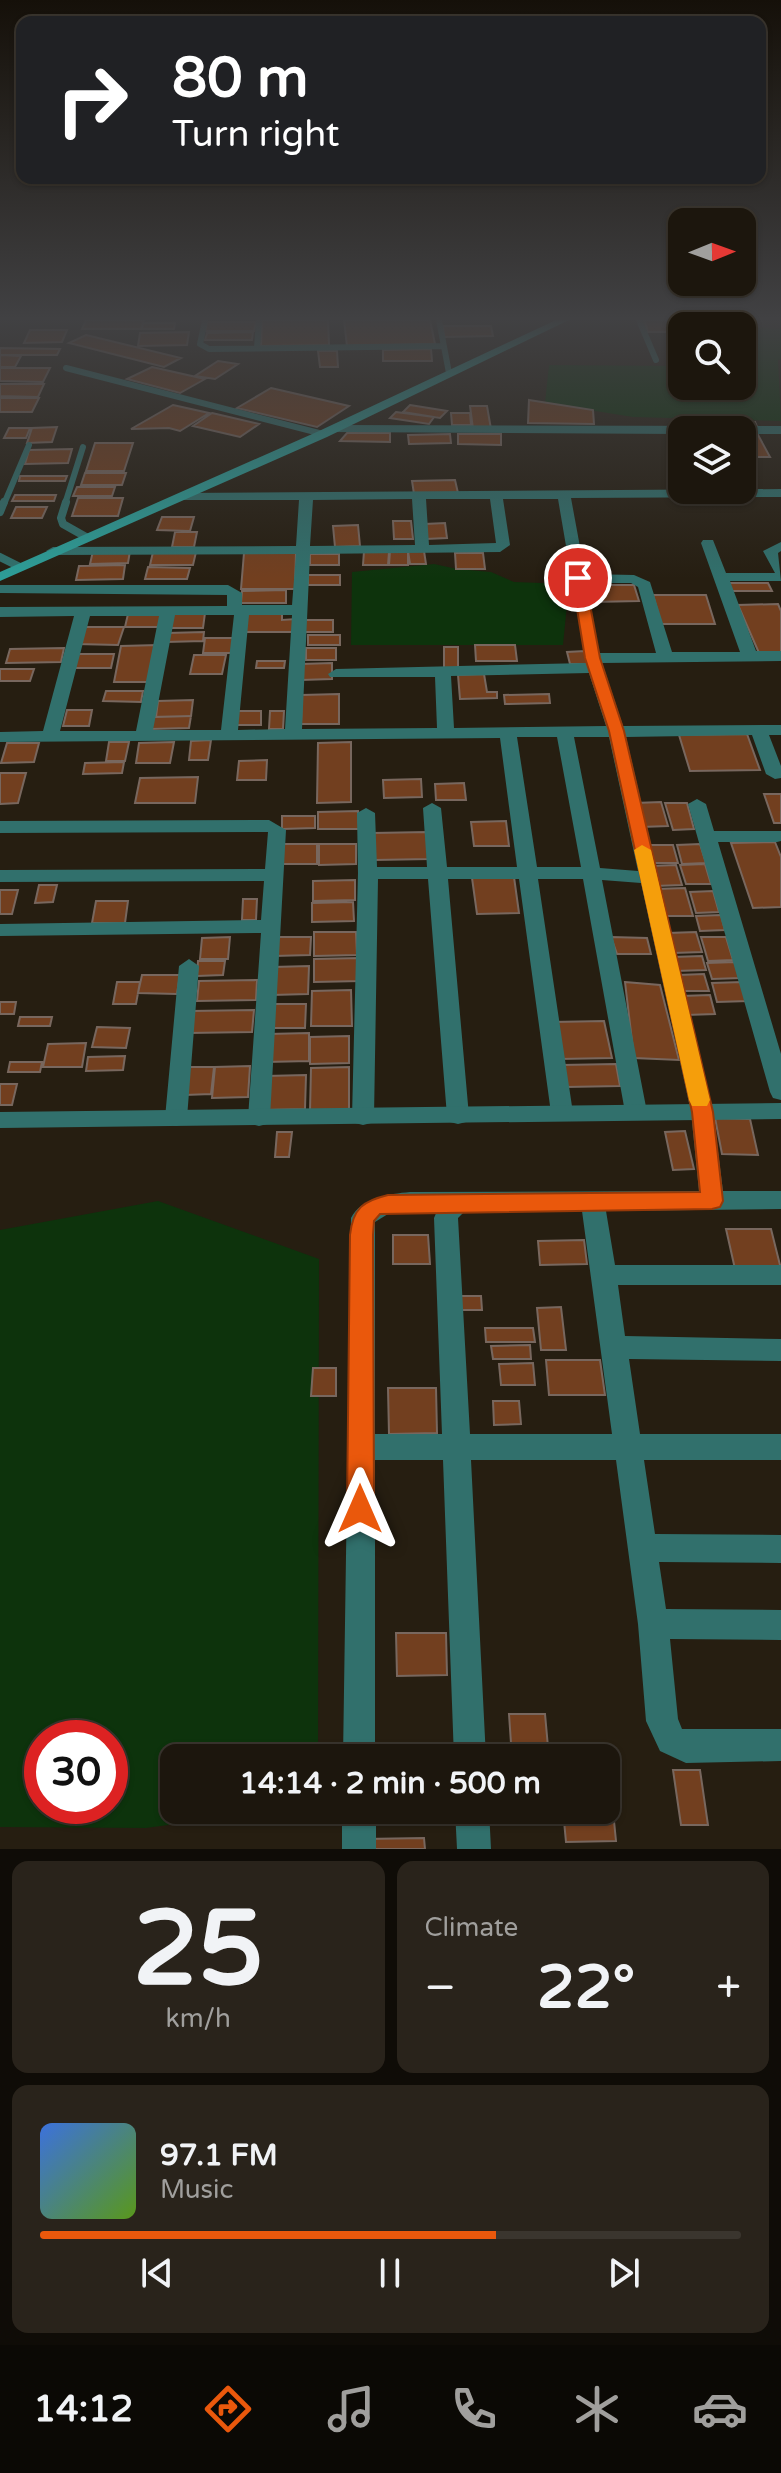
<!DOCTYPE html>
<meta charset="utf-8">
<style>
:root{--surface:#1c160d;--page:#29231b;--text:#f1f3f6;--muted:#a09f9d;--line:#3a352e;--accent:#ea580c}
body{margin:0;font-family:"Varela Round",sans-serif;background:var(--page);color:var(--text);height:100vh;display:flex;flex-direction:column;font-size:30px;white-space:nowrap}
*{box-sizing:border-box;margin:0}
p{font-size:26px;color:var(--muted)}
.icon{flex:none;width:44px;height:44px;fill:none;stroke:currentColor;stroke-width:2;stroke-linecap:round;stroke-linejoin:round}
.map{position:relative;height:1849px;overflow:hidden}
.sheet{display:flex;flex-direction:column;gap:12px;padding:12px;background:#0f0c07;flex:1}
.sheet>*{flex:none}
.banner{position:absolute;left:16px;top:16px;width:750px;height:168px;border-radius:16px;box-shadow:0 2px 6px #0004,0 0 0 2px var(--line);background:#202124;color:#fff;overflow:hidden}
.needle{width:52px;rotate:89deg}
.buttons{position:absolute;left:668px;top:208px;display:grid;gap:16px}
.buttons a{display:grid;place-items:center;width:88px;height:88px;border-radius:16px;background:var(--surface);box-shadow:0 2px 6px #0004,0 0 0 2px var(--line);font-size:40px}
.speed{position:absolute;left:24px;top:1720px;display:flex;gap:16px;font-size:40px;font-weight:700;text-align:center}
.speed>*{display:grid;place-content:center;width:104px;height:104px;border-radius:50%;background:var(--surface);box-shadow:0 2px 6px #0004,0 0 0 2px var(--line);line-height:1}
.speed .limit{border:12px solid #d22;background:#fff;color:#111}
.pin{position:absolute;display:grid;place-items:center;width:68px;height:68px;color:#fff;margin:-34px;border:4px solid #fff;border-radius:50%;box-shadow:0 2px 8px #0007}
.me{position:absolute;width:88px;margin:-44px;rotate:0deg;stroke-linejoin:round;filter:drop-shadow(0 0 6px #0008)}
.turn{display:flex;align-items:center;gap:28px;height:168px;padding:0 24px;font-size:36px}
.turn .icon{width:104px;height:104px;stroke-width:2.5}
.turn b{display:block;font-size:56px;line-height:68px}
.big{font-size:60px;font-weight:800;line-height:1.1}
.sheet .tile{flex:1;display:flex;flex-direction:column;justify-content:center;gap:12px;min-width:0;padding:0 28px;border-radius:16px;background:var(--page)}
.sheet .dial{align-items:center;gap:0}
.dial b{font-size:104px;line-height:1}
.song{display:flex;align-items:center;gap:24px}
.cover{width:96px;height:96px;border-radius:12px;background:linear-gradient(135deg,hsl(220 70% 55%),hsl(90 70% 35%))}
.played{height:8px;border-radius:4px;background:linear-gradient(90deg,var(--accent) 65%,var(--line) 65%)}
.keys{display:flex;justify-content:space-around;direction:ltr}
.heat{display:flex;justify-content:space-between;align-items:center;font-size:44px;direction:ltr}
.sheet .tiles{flex:1;display:grid;gap:12px;grid-template-columns:1fr 1fr}
.tile:last-child{grid-column:span 2}
.trip{position:absolute;left:160px;top:1744px;width:460px;height:80px;border-radius:16px;background:var(--surface);box-shadow:0 2px 6px #0004,0 0 0 2px var(--line);font-weight:800;line-height:80px;text-align:center}
.tab-bar{display:flex;height:128px;justify-content:space-around;align-items:center;background:#0b0905;color:var(--muted)}
.tab-bar .icon{width:56px;height:56px}
.tab-bar .current{color:var(--accent)}
.tab-bar b{font-size:36px;color:var(--text)}
.map>svg:first-child{display:block}
</style>
<div class="map">
<svg width="781" height="1849" viewBox="0 0 781 1849">
<rect width="100%" height="100%" fill="#261e11"/>
<!-- green -->
<path fill="#0d330c" fill-rule="evenodd" d="M742,327L781,329V359L778,360L781,421L633,417L545,403L549,365L682,366V386H742Z
M434,564L457,569L491,572L514,582L569,584L563,645H351L352,572Z
M158,1201L319,1259L318,1758H174V1810H279L146,1828L0,1827V1230ZM42,1738H110V1806H42Z"/>
<!-- building -->
<path fill="#723f1f" stroke="#78675e" stroke-width="2" d="M86,320H144L141,329H82Z
M262,320H328L329,345L261,346Z
M344,320H430L435,344L347,346Z
M644,320H701L703,326H682V332H648Z
M207,322H256L254,331H205Z
M143,323H175L174,329H142Z
M443,326H491L493,336L444,337Z
M30,330H67L62,342L24,343Z
M189,332L187,345L138,346L140,333Z
M253,332L252,340H205L207,333Z
M86,335L181,358L164,367L69,343Z
M0,348L60,349L57,355H0Z
M431,349L432,361H383V350Z
M318,351H337L338,367H320Z
M0,355L21,356L15,367H0Z
M218,361L238,364L215,379L195,376Z
M152,367L205,379L180,393L127,379Z
M0,368H50L43,382L0,381Z
M0,384H44L38,397L0,396Z
M271,388L349,406L317,427L237,408Z
M0,398H39L32,412H0Z
M529,400L593,410L594,424L528,423Z
M173,405L209,413L180,431L169,428L131,429Z
M410,405L447,411L440,418L403,412Z
M470,406H487L491,429H473Z
M396,412L434,417L429,424L390,418Z
M212,413L259,424L240,437L193,426Z
M451,413H470L471,425H452Z
M706,422H755L758,429H708Z
M57,427L52,442L27,443L32,428Z
M9,428H30L26,438H4Z
M347,433H390V442L340,441Z
M742,433H757L770,457H754Z
M450,434L451,443L409,444L408,435Z
M458,434H501V445L458,444Z
M95,443H133L124,471H86Z
M72,449L68,463L25,464L29,450Z
M85,473H126L122,485H81Z
M20,476H67L65,481H19Z
M455,480L458,493L414,494L412,481Z
M77,487H115L112,496H73Z
M15,495H56L54,501H12Z
M78,498H123L118,516H72Z
M16,507H47L42,518H11Z
M162,517H194L190,531L157,530Z
M393,521H411L413,539H394Z
M445,523L447,538L426,539L425,524Z
M358,525L360,546L335,547L333,526Z
M175,532H197L194,547H172Z
M93,551H130L128,563L90,564Z
M364,551L389,552L388,565H363Z
M390,551H408V565H389Z
M408,551H424L426,564H410Z
M153,552H196L193,565H150Z
M296,552L295,589H241L244,553Z
M455,553H483L485,569H456Z
M310,554H339V565H310Z
M125,565L123,579L76,580L79,566Z
M148,567L190,568L187,579H145Z
M308,575H340V585H308Z
M727,583H768L772,591H730Z
M588,585H634L639,601L592,602Z
M286,590V603H241L242,591Z
M653,595H706L715,624H661Z
M778,604L781,611V653H759L738,605Z
M171,613H205L203,628H168Z
M245,613H282V620L296,619L295,632H243Z
M128,614H162L160,627H125Z
M305,620H333V632H305Z
M82,627H124L118,645L77,644Z
M204,632L203,641L166,642L167,633Z
M308,635H340V645H308Z
M205,638H235L233,653H203Z
M158,645L152,682H114L121,646Z
M475,645H515L517,661H476Z
M444,647H458V668H444Z
M64,648L61,662L6,663L10,649Z
M306,648H336V660H306Z
M585,651L588,664H570L567,652Z
M75,654H114L111,668H71Z
M194,655H226L222,674H190Z
M257,661H285L284,668H256Z
M332,663V679L301,680V664Z
M0,669H34L30,681H0Z
M484,674L487,692H497V698L460,699L458,675Z
M106,691H143L141,702L103,701Z
M339,694V724H301L302,695Z
M549,694L550,703L505,704L504,695Z
M193,700L191,716L156,717L158,701Z
M67,710H92L89,726H63Z
M235,711H261V725H234Z
M270,711H284L283,729H269Z
M191,716L189,728L150,729L152,717Z
M747,734L760,770L690,771L679,735Z
M211,740L208,760H189L191,741Z
M109,742H129L125,761H106Z
M174,742L170,763H136L139,743Z
M351,742V802L317,803L318,743Z
M7,743H39L34,762L1,763Z
M267,760L266,780H237L239,761Z
M124,762L122,773L83,774L85,763Z
M0,773H26L18,803L0,804Z
M198,777L195,803H135L140,778Z
M421,779L422,797L384,798L383,780Z
M464,783L466,800H436L435,784Z
M764,794H781V823H774Z
M661,802L668,826L641,827L635,803Z
M665,803H687L694,829L673,830Z
M358,811L359,829H318V812Z
M282,816H315V828L282,829Z
M506,821L509,846H474L471,822Z
M427,832L430,859L374,860L373,833Z
M775,842L781,857V907L753,908L731,843Z
M281,844H317V864H280Z
M319,844H356V864L319,865Z
M700,844L706,863L682,864L677,845Z
M646,845H673L678,863H650Z
M705,864L711,884H686L680,865Z
M676,865L682,885L655,886L650,866Z
M514,877L519,913L477,914L472,878Z
M355,880V900L313,901V881Z
M39,885H57L53,902L35,903Z
M685,888L693,916H663L656,889Z
M0,890H18L12,914H0Z
M713,891L719,912L696,913L690,892Z
M243,899H257L256,920H242Z
M96,901H128L125,923H92Z
M353,902L354,921L312,922V903Z
M721,915L725,930L700,931L696,916Z
M314,932H356L357,955L314,956Z
M696,932L702,952L673,953L668,933Z
M230,937L228,959H200L202,938Z
M275,937H311L310,955L274,956Z
M611,937L647,938L651,954H617Z
M701,937H726L733,960L708,961Z
M702,956L706,970L675,971L672,957Z
M360,958L361,981L314,982V959Z
M198,961H225L223,975L197,976Z
M736,962L741,978L712,979L707,963Z
M309,966L308,994L272,995L273,967Z
M704,974L709,991H682L678,975Z
M142,975H180L177,994L138,993Z
M257,980L256,1000L197,1001L199,981Z
M117,982H140L136,1004H113Z
M625,982L660,985L679,1060L634,1058Z
M742,982L748,1001L717,1002L712,983Z
M351,990L352,1026H311L312,991Z
M710,995L715,1014L686,1015L681,996Z
M0,1002H16L14,1014H0Z
M270,1004H306L305,1028H269Z
M254,1010L252,1032L189,1033L191,1011Z
M20,1017H52L50,1026H18Z
M604,1021L612,1058L559,1059L553,1022Z
M97,1027L130,1028L126,1048L92,1047Z
M309,1033V1061L266,1062L268,1034Z
M349,1036V1063L310,1064V1037Z
M86,1043L82,1067H43L48,1044Z
M125,1056L123,1070L86,1071L88,1057Z
M10,1062H42L40,1072H8Z
M616,1064L620,1086L566,1087L562,1065Z
M250,1066L248,1097L212,1098L215,1067Z
M188,1067H214L211,1094L185,1095Z
M349,1067V1110L310,1111L311,1068Z
M306,1075L305,1109L264,1110L266,1076Z
M0,1084H17L12,1105H0Z
M715,1118L750,1119L758,1155L722,1154Z
M685,1131L694,1169L673,1170L665,1132Z
M277,1132H292L289,1157H275Z
M726,1229H771L781,1269H735Z
M393,1235H428L430,1264H393Z
M584,1240L587,1264L540,1265L538,1241Z
M454,1296H481L482,1310H455Z
M561,1307L566,1350H541L537,1308Z
M485,1328H533L535,1342H486Z
M530,1345L531,1359H493L491,1346Z
M546,1360H600L605,1395H549Z
M533,1363L535,1385H501L499,1364Z
M313,1368H336V1396H311Z
M388,1388H436L437,1433L389,1434Z
M493,1401H519L521,1424L494,1425Z
M396,1633H446L447,1675L397,1676Z
M509,1714H545L549,1758H512Z
M673,1770H700L708,1825H681Z
M606,1801H612L616,1841L566,1842L563,1810H606Z
M424,1838L425,1849H364V1839Z"/>
<g fill="none" stroke-linecap="round" stroke-linejoin="round">
<!-- service-far1 -->
<path stroke="#31706c" stroke-width="6" d="M205,320L200,344L209,349L443,346
M439,320L449,373
M639,320L656,360
M257,348L259,320
M66,368L323,434
M4,504L29,445
M65,504L83,447"/>
<!-- service -->
<path stroke="#31706c" stroke-width="8" d="M66,502L61,518L63,524L86,537
M0,512L4,502
M0,557L20,567"/>
<!-- minor -->
<path fill="#31706c" fill-rule="evenodd" d="M334,425L781,426V434H742V430H682V434L330,432L328,429Z
M781,489V497L571,498L585,574L634,575L650,582L672,652H740L701,543L703,540H713L726,573H775L763,551L781,542V551L778,553L781,581H730L756,651H781V661L602,663L623,726L781,725V735H769L781,766V778L775,779L766,774L752,735L626,737L713,1112L723,1191H781V1209L606,1211L615,1265H781V1285H618L625,1336L781,1339V1361L629,1359L640,1434H781V1460H644L655,1534L781,1535V1563L659,1562L666,1609L781,1610V1640L670,1639L678,1719L682,1729H781V1761L686,1763L660,1751L646,1721L638,1624L616,1460H471L486,1758H454L443,1460H375V1758H343L351,1218C361,1198 389,1194 410,1192L699,1191L691,1112L641,883L602,880L647,1112L644,1118L636,1120L628,1118L625,1112L583,879H538L573,1113L570,1119L562,1121L554,1119L551,1113L519,879H448L469,1116L466,1122L458,1124L450,1122L447,1116L428,879H378L374,1117L371,1123L363,1125L355,1123L352,1117L358,873L357,813L366,808L375,813L377,867H427L423,808L432,803L441,808L447,867H517L500,738L0,742V732L43,731L74,616L0,617V607L227,606V595L0,593V585H228L242,593V605H292L296,554L53,555L46,551L53,547L296,546L299,500H177L175,497L182,493ZM412,499L415,545L310,546L313,500ZM426,499H490L496,543L429,545ZM503,499H558L586,663L336,669L328,674L330,677H435L437,728L302,729L310,554L500,552L510,545ZM586,583H631L638,587L656,653H599ZM175,615H234L221,730H153ZM249,615H292L285,729L238,730ZM90,616H159L136,731H60ZM589,673L606,726L454,728L451,676ZM517,737H557L581,867H537ZM574,737H609L638,871L600,868ZM410,1211H437L434,1218L442,1434H375V1222L388,1214ZM465,1211H582L612,1434H470L458,1218Z
M697,799L706,804L714,831H781V841L777,842H718L781,1054V1100L773,1098L770,1092L688,804Z
M269,820L286,830L270,1118L267,1124L259,1126L251,1124L248,1118L261,933L0,936V924L261,920L264,881L0,882V870L265,869L268,832L0,833V821Z
M189,959L199,966L187,1118L184,1124L176,1126L168,1124L165,1118L179,966Z
M342,1810H376V1849H342Z
M455,1810H489L491,1849H457Z"/>
<!-- tertiary -->
<path fill="#31706c" fill-rule="evenodd" d="M781,1103V1119L0,1128V1112Z"/>
<!-- secondary -->
<path fill="#2d9e98" fill-rule="evenodd" d="M556,320H569L327,437L0,581V572L319,431Z"/>
</g>
<!-- sky -->
<linearGradient id="sky" x2="0" y2="1"><stop stop-color="#151009"/><stop offset="0.55" stop-color="#414143"/><stop offset="1" stop-color="#414143" stop-opacity="0"/></linearGradient>
<rect width="781" height="579" fill="url(#sky)"/>
<!-- route -->
<path fill="#ea580c" stroke="#983908" stroke-width="2" d="M578,574L585,578L600,658L624,731L713,1112L723,1201L720,1207L712,1209L380,1214L374,1221L373,1235L374,1509L370,1518L360,1521L351,1518L347,1509L350,1235C353,1208 363,1201 388,1195L700,1192L692,1112L609,731L585,658L572,578Z"/>
<!-- slow -->
<path fill="#f59e0b" d="M642,845L651,850L710,1100L707,1106H692L689,1100L634,850Z"/>
</svg>
<div class="buttons">
<a><svg class="needle" viewBox="-14 -14 28 28"><path d="M0-13l5 13h-10z" fill="#e53935"/><path d="M0 13l5-13h-10z" fill="#a09f9d"/></svg></a>
<a><svg class="icon" aria-label="search" viewBox="0 0 24 24"><circle cx="10" cy="10" r="6"/><path d="M15 15l6 6"/></svg></a>
<a><svg class="icon" aria-label="layers" viewBox="0 0 24 24"><path d="M12 4l9 5-9 5-9-5zM3 14l9 5 9-5"/></svg></a>
</div>
<div class="speed"><div class="limit">30</div></div>
<div class="pin" style="left:578px;top:578px;background:#d93025"><svg class="icon" aria-label="arrive" viewBox="0 0 24 24"><path d="M6 21V4h12l-3 4 3 4H6"/></svg></div>
<svg class="me" style="left:360px;top:1509px" viewBox="-20 -20 40 40"><path d="M0-17L14 15 0 8-14 15z" fill="#ea580c" stroke="#fff" stroke-width="4"/></svg>
<div class="trip">14:14 · 2 min · 500 m</div>
<div class="banner">
<div class="turn"><svg class="icon" aria-label="right" viewBox="0 0 24 24"><path d="M7 20v-9h11M14 6l5 5-5 5"/></svg><div><b>80 m</b>Turn right</div></div>
</div>
</div>
<section class="sheet">
<div class="tiles">
<div class="tile dial"><b>25</b><p>km/h</p></div>
<div class="tile"><p>Climate</p>
<div class="heat"><a>−</a><b class="big">22°</b><a>+</a></div>
</div>
<div class="tile">
<div class="song"><i class="cover"></i><div><b>97.1 FM</b><p>Music</p></div></div>
<div class="played"></div>
<div class="keys"><svg class="icon" aria-label="previous" viewBox="0 0 24 24"><path d="M18 5L8 12l10 7zM5 5v14"/></svg><svg class="icon" aria-label="pause" viewBox="0 0 24 24"><path d="M8 5v14M16 5v14"/></svg><svg class="icon" aria-label="next" viewBox="0 0 24 24"><path d="M6 5l10 7-10 7zM19 5v14"/></svg></div>
</div>
</div>
</section>
<nav class="tab-bar">
<b>14:12</b>
<svg class="icon current" aria-label="directions" viewBox="0 0 24 24"><path d="M12 3l9 9-9 9-9-9zM9 14v-3h6M13 9l2 2-2 2"/></svg>
<svg class="icon" aria-label="music" viewBox="0 0 24 24"><path d="M9 18V5l10-2v13"/><circle cx="6" cy="18" r="3"/><circle cx="16" cy="16" r="3"/></svg>
<svg class="icon" aria-label="phone" viewBox="0 0 24 24"><path d="M5 4h4l2 5-3 2q2 4 5 5l2-3 5 2v4C11 20 4 13 5 4z"/></svg>
<svg class="icon" aria-label="climate" viewBox="0 0 24 24"><path d="M12 3v18M4 7l16 10M4 17L20 7"/></svg>
<svg class="icon" aria-label="car" viewBox="0 0 24 24"><path d="M5 17H2v-5l4-1 3-4h7l3 4 3 1v5h-3M9 17h6M6 11h13"/><circle cx="7" cy="17" r="2"/><circle cx="17" cy="17" r="2"/></svg>
</nav>
